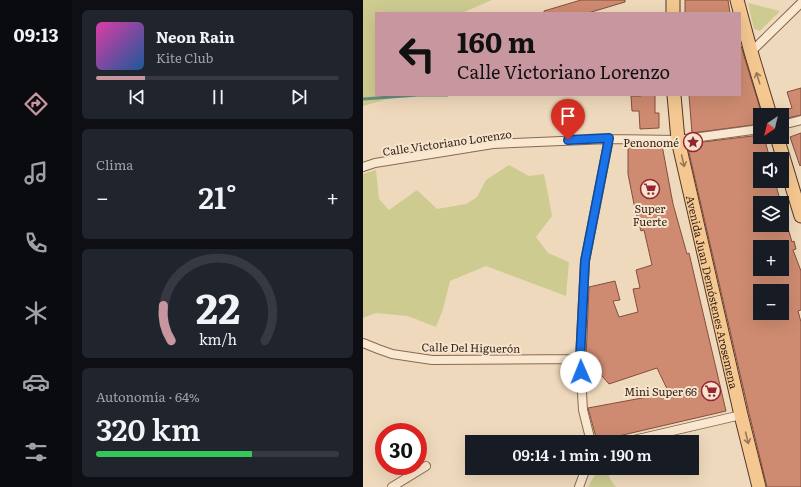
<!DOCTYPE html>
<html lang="es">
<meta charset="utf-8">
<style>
:root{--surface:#171b24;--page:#20242c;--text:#f1f3f6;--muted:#9ea1a6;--line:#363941;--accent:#c8969f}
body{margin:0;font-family:Literata,serif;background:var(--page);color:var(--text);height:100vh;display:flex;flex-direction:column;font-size:15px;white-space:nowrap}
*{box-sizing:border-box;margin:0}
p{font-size:13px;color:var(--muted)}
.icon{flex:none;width:22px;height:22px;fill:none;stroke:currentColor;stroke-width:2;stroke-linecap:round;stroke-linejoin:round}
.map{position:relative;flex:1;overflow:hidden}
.side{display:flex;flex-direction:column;gap:10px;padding:10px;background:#0d0f14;width:291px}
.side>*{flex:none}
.guide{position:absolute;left:12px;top:12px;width:366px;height:84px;border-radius:0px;box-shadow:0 4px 16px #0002;background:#c8969f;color:#111;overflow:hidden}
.needle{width:26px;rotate:215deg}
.tools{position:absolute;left:390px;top:108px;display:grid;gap:8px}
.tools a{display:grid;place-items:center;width:36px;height:36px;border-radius:0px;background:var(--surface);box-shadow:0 4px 16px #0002;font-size:20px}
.speed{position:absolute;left:12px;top:423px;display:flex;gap:8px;font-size:20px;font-weight:700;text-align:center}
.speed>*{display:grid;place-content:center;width:52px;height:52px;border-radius:50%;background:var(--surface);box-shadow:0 4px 16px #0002;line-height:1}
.speed .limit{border:6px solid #d22;background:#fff;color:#111}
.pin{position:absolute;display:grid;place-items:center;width:34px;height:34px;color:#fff;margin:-41px -17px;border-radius:50% 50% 50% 0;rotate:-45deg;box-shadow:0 0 4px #0007}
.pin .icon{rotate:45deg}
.me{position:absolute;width:44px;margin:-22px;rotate:359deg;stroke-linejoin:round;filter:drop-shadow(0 0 3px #0008)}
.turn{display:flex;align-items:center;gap:14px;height:84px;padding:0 16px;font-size:18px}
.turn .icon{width:52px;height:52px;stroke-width:2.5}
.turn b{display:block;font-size:28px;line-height:34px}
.big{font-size:30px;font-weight:600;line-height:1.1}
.side .widget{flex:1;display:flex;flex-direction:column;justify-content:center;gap:6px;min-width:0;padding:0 14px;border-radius:6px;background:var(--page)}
.side .dial{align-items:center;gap:0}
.dial svg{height:104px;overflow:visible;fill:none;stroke:var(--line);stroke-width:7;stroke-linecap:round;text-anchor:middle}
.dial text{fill:var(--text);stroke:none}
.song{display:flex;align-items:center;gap:12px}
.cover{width:48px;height:48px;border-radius:6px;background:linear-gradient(135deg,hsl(320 70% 55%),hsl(210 70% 35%))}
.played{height:4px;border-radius:2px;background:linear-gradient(90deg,var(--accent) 20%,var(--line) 20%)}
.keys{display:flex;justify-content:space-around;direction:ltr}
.heat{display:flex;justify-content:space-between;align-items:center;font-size:22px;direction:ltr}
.charge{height:6px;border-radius:3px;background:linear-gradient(90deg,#34c759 64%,var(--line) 0)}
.trip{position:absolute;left:102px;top:435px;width:234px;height:40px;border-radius:0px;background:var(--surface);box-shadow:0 4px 16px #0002;font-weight:600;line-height:40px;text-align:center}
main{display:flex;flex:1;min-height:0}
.menu{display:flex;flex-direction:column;width:72px;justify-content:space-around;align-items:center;background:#090b0e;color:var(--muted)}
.menu .icon{width:28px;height:28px}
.menu .active{color:var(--accent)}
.menu b{font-size:18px;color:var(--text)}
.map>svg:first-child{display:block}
</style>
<main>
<nav class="menu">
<b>09:13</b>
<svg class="icon active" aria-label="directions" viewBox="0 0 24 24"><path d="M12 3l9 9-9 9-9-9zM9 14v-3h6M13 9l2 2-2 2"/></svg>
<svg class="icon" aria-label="music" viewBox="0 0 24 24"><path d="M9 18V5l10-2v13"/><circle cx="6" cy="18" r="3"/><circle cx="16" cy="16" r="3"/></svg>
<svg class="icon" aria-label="phone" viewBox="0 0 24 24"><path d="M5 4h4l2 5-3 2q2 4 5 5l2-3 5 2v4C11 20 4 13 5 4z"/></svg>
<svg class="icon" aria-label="climate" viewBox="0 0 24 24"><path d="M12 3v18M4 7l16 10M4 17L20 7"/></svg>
<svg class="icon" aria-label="car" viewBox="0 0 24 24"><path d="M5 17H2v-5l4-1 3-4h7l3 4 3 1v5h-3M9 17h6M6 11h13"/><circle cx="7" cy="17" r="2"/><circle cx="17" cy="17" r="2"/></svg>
<svg class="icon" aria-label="filters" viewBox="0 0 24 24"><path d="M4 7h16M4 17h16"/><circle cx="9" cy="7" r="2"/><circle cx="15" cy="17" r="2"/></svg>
</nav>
<section class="side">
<div class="widget">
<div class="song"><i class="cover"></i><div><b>Neon Rain</b><p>Kite Club</p></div></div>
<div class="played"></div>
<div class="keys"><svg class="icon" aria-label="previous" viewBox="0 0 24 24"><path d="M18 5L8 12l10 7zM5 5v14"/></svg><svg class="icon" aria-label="pause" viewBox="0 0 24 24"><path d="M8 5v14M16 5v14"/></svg><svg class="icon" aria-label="next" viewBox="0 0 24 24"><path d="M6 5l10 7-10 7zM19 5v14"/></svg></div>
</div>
<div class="widget"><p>Clima</p>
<div class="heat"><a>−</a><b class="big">21°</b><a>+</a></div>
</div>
<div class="widget dial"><svg viewBox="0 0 100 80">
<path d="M14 69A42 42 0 1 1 86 69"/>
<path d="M14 69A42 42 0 0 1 8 42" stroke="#c8969f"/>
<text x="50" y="56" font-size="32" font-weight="700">22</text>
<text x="50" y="72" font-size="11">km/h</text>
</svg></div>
<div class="widget"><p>Autonomía · 64%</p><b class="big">320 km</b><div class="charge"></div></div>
</section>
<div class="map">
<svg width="438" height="487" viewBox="0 0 438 487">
<rect width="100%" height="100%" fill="#efd9bc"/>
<!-- green -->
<path fill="#cdcb90" d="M0,0H129L99,13H13V95H39L0,106Z
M385,3L417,11L397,31L391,29Z
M146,165L166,176L181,174L185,194L189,216L173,237L185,253L206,262L203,296L123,266L87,281L80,309L73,327L45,316L13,313L0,318V174L13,170L16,199L26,210L54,190L74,209L103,204L114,197L123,180Z
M236,468H244L247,479L253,487H225Z"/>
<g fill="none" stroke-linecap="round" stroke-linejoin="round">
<!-- stream -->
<path stroke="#688d7f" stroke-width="3" d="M0,99L55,95H84"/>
</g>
<!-- building -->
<path fill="#ce8b71" stroke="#864e3b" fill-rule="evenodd" d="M218,0H262V2L225,13H181V11Z
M322,0H365L367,13H322Z
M377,46H378L399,115H397V124L329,133L326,95H377Z
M438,88V115L420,119L418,111L429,108L424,92Z
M277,95H292V113H296V128L277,129L276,111H269L268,96H278Z
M438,133V165L437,166L427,137Z
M397,135V137H401L407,159H397V181H411L412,182L418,203H397V225H424L429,242L431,241L433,249L430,250L438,271V310L435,311L438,322V487H404L386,413L324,144ZM397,247H419V269H397ZM397,291H419V313H397Z
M265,145H299L310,204L324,254L326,253L363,411L234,441L225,408L306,393L294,368L246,384L233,369H223V359L226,287L252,281L257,300L250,301L256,317L275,312L270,289L277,288L273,270L289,265L281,230L278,231L272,209L265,174Z"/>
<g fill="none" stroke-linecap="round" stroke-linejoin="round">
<!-- minor casing -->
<g stroke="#876955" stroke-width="10">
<path id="minor" d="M388,52L438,3
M419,125L438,120
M0,167L12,163L130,144L246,139L315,140L397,129
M0,343L15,349L29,354L69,360L217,359
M228,442L220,410L217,359L222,261L246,139
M262,442L378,415
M29,487L63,466
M216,487L223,468"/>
</g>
<!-- primary casing -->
<g stroke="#54382a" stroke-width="15">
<g id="primary">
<path d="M374,0L388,52L407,115"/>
<path d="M310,13V0"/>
<path id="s1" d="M311,95L315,140L378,415L396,487"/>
<path d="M414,137L438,216"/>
</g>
</g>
<!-- minor -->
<use href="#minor" stroke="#fae7cf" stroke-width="8"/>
<!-- primary -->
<use href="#primary" stroke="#f5c891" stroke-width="13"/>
</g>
<!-- one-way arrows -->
<defs><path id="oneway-shaft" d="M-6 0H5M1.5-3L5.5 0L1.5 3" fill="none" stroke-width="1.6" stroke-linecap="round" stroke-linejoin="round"/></defs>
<g stroke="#957656">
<use href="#oneway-shaft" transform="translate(395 78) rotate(-107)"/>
<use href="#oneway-shaft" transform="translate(320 161) rotate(77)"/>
<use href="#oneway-shaft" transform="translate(384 438) rotate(76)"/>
</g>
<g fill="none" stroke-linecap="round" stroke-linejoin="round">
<!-- route casing -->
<g stroke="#114b97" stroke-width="10">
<path id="route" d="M205,140L246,138L222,261L217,359L218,372"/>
</g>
<!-- route -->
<use href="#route" stroke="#1a73e8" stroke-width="7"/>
</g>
<!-- icons -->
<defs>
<g id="sight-ring" transform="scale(1)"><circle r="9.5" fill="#f6e4cc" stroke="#972434" stroke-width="1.5"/><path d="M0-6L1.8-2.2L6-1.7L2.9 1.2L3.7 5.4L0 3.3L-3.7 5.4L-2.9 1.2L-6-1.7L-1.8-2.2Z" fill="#972434"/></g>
<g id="supermarket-ring" transform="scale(1)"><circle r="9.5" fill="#f6e4cc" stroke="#972434" stroke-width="1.5"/><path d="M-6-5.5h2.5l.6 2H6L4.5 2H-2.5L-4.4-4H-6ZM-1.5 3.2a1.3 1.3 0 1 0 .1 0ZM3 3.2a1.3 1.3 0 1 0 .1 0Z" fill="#972434"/></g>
</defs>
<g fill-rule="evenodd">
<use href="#sight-ring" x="330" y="142"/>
<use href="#supermarket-ring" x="287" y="189"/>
<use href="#supermarket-ring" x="348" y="391"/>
</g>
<g text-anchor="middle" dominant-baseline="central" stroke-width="4" stroke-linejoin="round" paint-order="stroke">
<!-- street labels -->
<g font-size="11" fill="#35241b" stroke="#f6e4cc">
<text transform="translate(84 142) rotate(-8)">Calle Victoriano Lorenzo</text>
<text stroke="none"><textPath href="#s1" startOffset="201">Avenida Juan Demóstenes Arosemena</textPath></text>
<text transform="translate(108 347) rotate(1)">Calle Del Higuerón</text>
</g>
<!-- poi labels -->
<g font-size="11" fill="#35241b" stroke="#f6e4cc" text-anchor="end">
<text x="316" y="142">Penonomé</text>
<text x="287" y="208" text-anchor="middle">Super<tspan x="287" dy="13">Fuerte</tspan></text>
<text x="334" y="391">Mini Super 66</text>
</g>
</g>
</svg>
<div class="tools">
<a><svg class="needle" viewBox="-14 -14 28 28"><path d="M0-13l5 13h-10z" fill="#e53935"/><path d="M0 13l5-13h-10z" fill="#9ea1a6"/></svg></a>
<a><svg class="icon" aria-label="sound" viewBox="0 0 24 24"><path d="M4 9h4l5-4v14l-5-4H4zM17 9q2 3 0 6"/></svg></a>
<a><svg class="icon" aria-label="layers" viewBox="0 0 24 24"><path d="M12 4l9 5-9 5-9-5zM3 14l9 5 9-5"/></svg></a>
<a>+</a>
<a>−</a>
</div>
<div class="speed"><div class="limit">30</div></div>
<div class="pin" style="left:205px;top:140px;background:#d93025"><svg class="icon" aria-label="arrive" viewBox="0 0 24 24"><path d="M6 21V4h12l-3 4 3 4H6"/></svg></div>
<svg class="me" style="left:218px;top:372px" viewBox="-20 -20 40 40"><circle r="19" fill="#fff"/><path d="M0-13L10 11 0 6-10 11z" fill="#1a73e8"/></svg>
<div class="trip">09:14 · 1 min · 190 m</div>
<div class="guide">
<div class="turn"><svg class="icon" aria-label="left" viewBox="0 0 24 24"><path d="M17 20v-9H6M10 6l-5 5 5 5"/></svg><div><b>160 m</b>Calle Victoriano Lorenzo</div></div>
</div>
</div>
</main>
